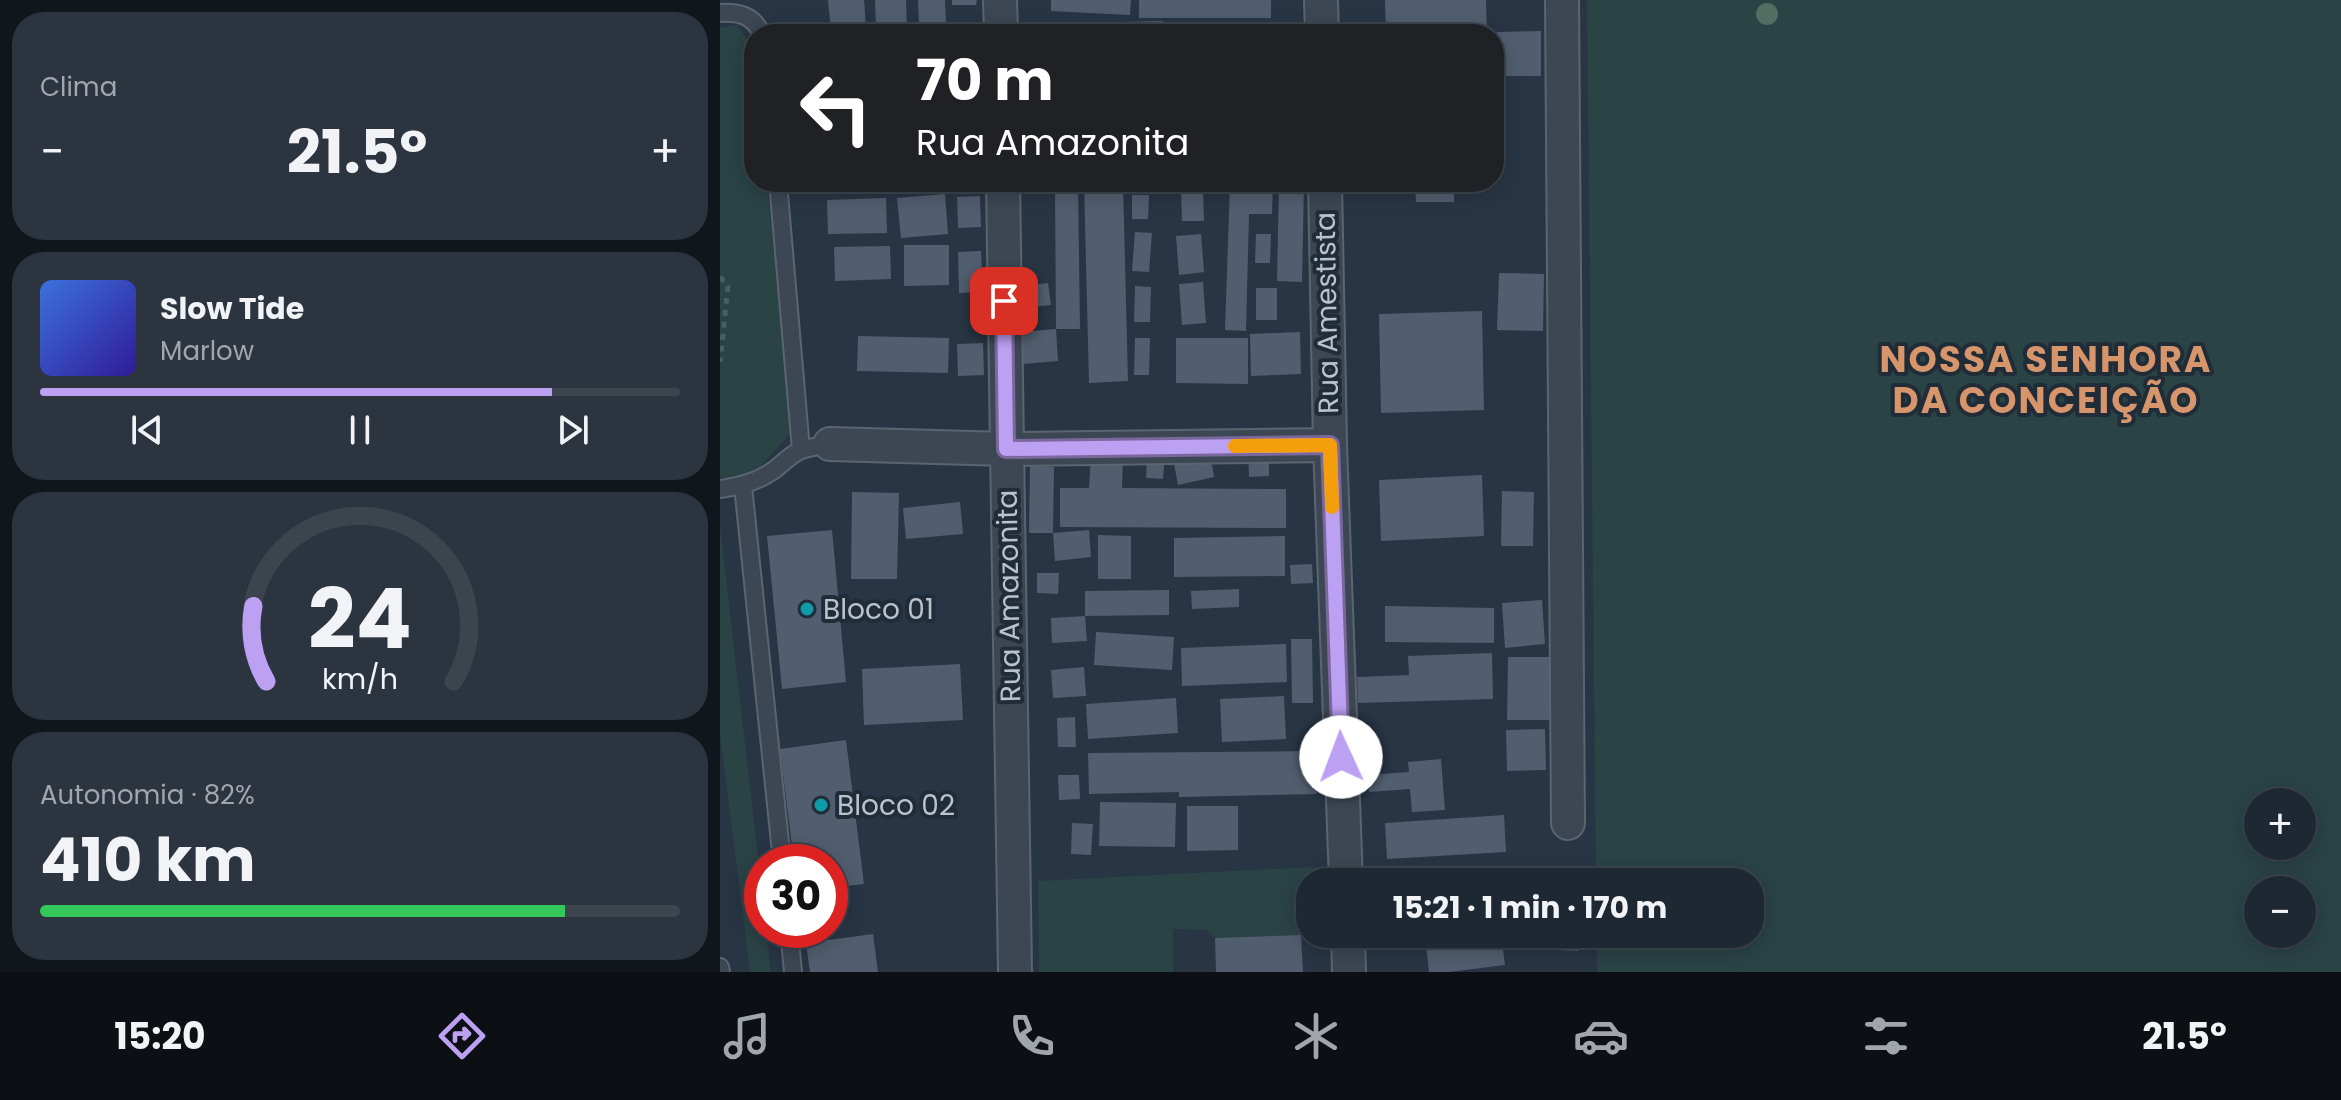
<!DOCTYPE html>
<html lang="pt">
<meta charset="utf-8">
<style>
:root{--surface:#1e2833;--page:#2b343f;--text:#f1f3f6;--muted:#a1a6ac;--line:#3c444e;--accent:#bca0f2}
body{margin:0;font-family:Poppins,sans-serif;background:var(--page);color:var(--text);height:100vh;display:flex;flex-direction:column;font-size:30px;white-space:nowrap}
*{box-sizing:border-box;margin:0}
p{font-size:26px;color:var(--muted)}
.icon{flex:none;width:44px;height:44px;fill:none;stroke:currentColor;stroke-width:2;stroke-linecap:round;stroke-linejoin:round}
.map{position:relative;flex:1;overflow:hidden}
.drawer{display:flex;flex-direction:column;gap:12px;padding:12px;background:#10161c;width:720px}
.drawer>*{flex:none}
.banner{position:absolute;left:24px;top:24px;width:760px;height:168px;border-radius:32px;box-shadow:0 4px 20px #0003,0 0 0 2px var(--line);background:#202124;color:#fff;overflow:hidden}
.controls{position:absolute;left:1524px;top:788px;display:grid;gap:16px}
.controls a{display:grid;place-items:center;width:72px;height:72px;border-radius:50%;background:var(--surface);box-shadow:0 4px 20px #0003,0 0 0 2px var(--line);font-size:40px}
.speed{position:absolute;left:24px;top:844px;display:flex;gap:16px;font-size:40px;font-weight:700;text-align:center}
.speed>*{display:grid;place-content:center;width:104px;height:104px;border-radius:50%;background:var(--surface);box-shadow:0 4px 20px #0003,0 0 0 2px var(--line);line-height:1}
.speed .limit{border:12px solid #d22;background:#fff;color:#111}
.pin{position:absolute;display:grid;place-items:center;width:68px;height:68px;color:#fff;margin:-34px;border-radius:16px;box-shadow:0 4px 12px #0006}
.me{position:absolute;width:88px;margin:-44px;rotate:358deg;stroke-linejoin:round;filter:drop-shadow(0 0 6px #0008)}
.turn{display:flex;align-items:center;gap:28px;height:168px;padding:0 40px;font-size:36px}
.turn .icon{width:104px;height:104px;stroke-width:2.5}
.turn b{display:block;font-size:56px;line-height:68px}
.big{font-size:60px;font-weight:700;line-height:1.1}
.drawer .tile{flex:1;display:flex;flex-direction:column;justify-content:center;gap:12px;min-width:0;padding:0 28px;border-radius:32px;background:var(--page)}
.drawer .dial{align-items:center;gap:0}
.dial svg{height:208px;overflow:visible;fill:none;stroke:var(--line);stroke-width:7;stroke-linecap:round;text-anchor:middle}
.dial text{fill:var(--text);stroke:none}
.song{display:flex;align-items:center;gap:24px}
.cover{width:96px;height:96px;border-radius:12px;background:linear-gradient(135deg,hsl(220 70% 55%),hsl(250 70% 35%))}
.played{height:8px;border-radius:4px;background:linear-gradient(90deg,var(--accent) 80%,var(--line) 80%)}
.keys{display:flex;justify-content:space-around;direction:ltr}
.heat{display:flex;justify-content:space-between;align-items:center;font-size:44px;direction:ltr}
.charge{height:12px;border-radius:6px;background:linear-gradient(90deg,#34c759 82%,var(--line) 0)}
.trip{position:absolute;left:576px;top:868px;width:468px;height:80px;border-radius:32px;background:var(--surface);box-shadow:0 4px 20px #0003,0 0 0 2px var(--line);font-weight:700;line-height:80px;text-align:center}
.tabs{display:flex;height:128px;justify-content:space-around;align-items:center;background:#0c1014;color:var(--muted)}
.tabs .icon{width:56px;height:56px}
.tabs .on{color:var(--accent)}
.tabs b{font-size:36px;color:var(--text)}
main{display:flex;flex:1;min-height:0}
.map>svg:first-child{display:block}
</style>
<main>
<section class="drawer">
<div class="tile"><p>Clima</p>
<div class="heat"><a>−</a><b class="big">21.5°</b><a>+</a></div>
</div>
<div class="tile">
<div class="song"><i class="cover"></i><div><b>Slow Tide</b><p>Marlow</p></div></div>
<div class="played"></div>
<div class="keys"><svg class="icon" aria-label="previous" viewBox="0 0 24 24"><path d="M18 5L8 12l10 7zM5 5v14"/></svg><svg class="icon" aria-label="pause" viewBox="0 0 24 24"><path d="M8 5v14M16 5v14"/></svg><svg class="icon" aria-label="next" viewBox="0 0 24 24"><path d="M6 5l10 7-10 7zM19 5v14"/></svg></div>
</div>
<div class="tile dial"><svg viewBox="0 0 100 80">
<path d="M14 69A42 42 0 1 1 86 69"/>
<path d="M14 69A42 42 0 0 1 9 40" stroke="#bca0f2"/>
<text x="50" y="56" font-size="32" font-weight="700">24</text>
<text x="50" y="72" font-size="11">km/h</text>
</svg></div>
<div class="tile"><p>Autonomia · 82%</p><b class="big">410 km</b><div class="charge"></div></div>
</section>
<div class="map">
<svg width="1621" height="972" viewBox="0 0 1621 972">
<rect width="100%" height="100%" fill="#283544"/>
<!-- green -->
<path fill="#2a4345" fill-rule="evenodd" d="M867,0H1621V972H877V934H1030V882H876ZM1538,802H1582V846H1538ZM1538,890H1582V934H1538Z
M17,25L34,49V182H47L71,433L35,472L0,478V28Z
M0,526L42,891V930H46L51,972H30L0,734Z
M612,866V882H590V931L581,935L495,938L487,930L453,929V972H319L318,881Z"/>
<!-- building -->
<path fill="#515e6f" d="M108,0H144L146,27L111,30Z
M155,0H186L187,27L156,29Z
M198,0H225L226,23L199,24Z
M232,0H257L256,5H232Z
M331,0H411L410,15L331,11Z
M419,0H551V18H419Z
M665,0H766L767,34H666Z
M443,21V29L578,26L579,34H308V24Z
M821,31V76H778L777,32Z
M232,182H258L259,185L235,192Z
M335,182H358L360,329H336Z
M364,182H403L408,381L369,383Z
M510,182L553,183L552,214H529L526,331L505,330Z
M559,182H584L582,282L557,281Z
M695,182H734V202H696Z
M461,189H483L484,221H462Z
M225,194L228,234L181,238L177,198Z
M412,195H429L428,219H412Z
M260,196L261,227L238,228L237,197Z
M166,198L167,233L108,234L107,200Z
M415,232L432,233L429,272L412,271Z
M481,234L484,272L459,275L456,236Z
M536,234H551L550,263H535Z
M184,245H229V285L184,286Z
M170,246L171,279L115,281L114,247Z
M261,251L263,292L239,293L238,252Z
M779,273L824,274L823,331L777,330Z
M483,282L486,323L462,325L459,284Z
M328,283L331,305L303,308L301,286Z
M415,286L431,287L430,322H414Z
M536,288H557V320H536Z
M762,311L764,410L661,413L659,314Z
M336,329L338,361L303,364L300,332Z
M580,332L581,374L531,376L530,334Z
M138,336L229,338L228,373L137,371Z
M415,338H430L429,375H414Z
M456,338H528V384L456,383Z
M263,343L264,375L238,376L237,344Z
M490,452L494,477L458,485L453,459Z
M528,453H549V476L529,477Z
M427,454L445,455L443,479L426,478Z
M371,456L403,457L402,488L566,489V528L340,527V488H369Z
M310,466L334,467L333,533L369,530L371,557L335,561L333,533H309Z
M762,475L764,536L661,541L659,480Z
M782,491L814,492L813,546H781Z
M132,492L179,493L177,579H131Z
M240,502L243,534L186,539L183,508Z
M112,530L126,682L62,689L47,536Z
M378,535L411,536V579H378Z
M565,536V576L454,577V538Z
M592,564L593,583L571,584L570,565Z
M317,573H339L338,594L317,593Z
M519,589V607L472,609L471,591Z
M449,590V615L365,616L367,641L332,643L331,618L365,616V591Z
M822,600L825,644L785,648L782,603Z
M665,606L774,608V643L665,642Z
M376,632L454,637L452,670L374,665Z
M571,639H592L593,703H572Z
M566,644L567,682L462,686L461,648Z
M772,653L773,699L638,703L637,677L689,675L688,656Z
M788,657H830V720H787Z
M240,664L243,720L144,725L142,669Z
M364,667L366,696L333,698L331,670Z
M564,696L566,739L502,742L500,699Z
M456,698L458,733L368,739L366,704Z
M355,717L356,747H338L337,718Z
M825,729L826,770L787,771L786,730Z
M126,740L144,884L110,888V862H74L60,749Z
M597,751V794L459,797V792L369,794L368,753Z
M721,759L725,810L692,812L690,789L649,792L648,775L689,772L688,762Z
M338,775H359L360,799L339,800Z
M380,802L456,803L455,847L379,846Z
M467,806H518V850L467,851Z
M784,815L786,852L667,859L665,823Z
M352,823L373,824L371,855L351,854Z
M770,869L771,882H667V874Z
M801,877L846,880V882H801Z
M153,934L158,972H90L86,943Z
M781,934L785,965L729,972H709L705,935Z
M798,934H859L858,951L797,948Z
M581,935L583,972H496L495,938Z"/>
<g fill="none" stroke-linecap="round" stroke-linejoin="round">
<!-- lane casing -->
<g stroke="#5b6571" stroke-width="20">
<path id="lane" d="M0,13C19,12 33,15 42,34
M58,182L81,450
M23,486L62,862
M0,489C20,486 37,482 54,470C62,464 69,456 79,451C89,447 100,446 110,444
M69,930L73,972
M0,967L1,972"/>
</g>
<!-- street casing -->
<g stroke="#5b6571" stroke-width="36">
<path id="street" d="M280,0L281,34
M601,0L602,34
M842,0L848,823
M283,182L295,972
M605,182L610,445L626,882
M110,444L286,449L610,445
M628,934L629,972"/>
</g>
<!-- path -->
<path stroke="#485f61" stroke-width="5" stroke-dasharray="6 6" stroke-linecap="butt" d="M0,277L8,286L0,362"/>
<!-- lane -->
<use href="#lane" stroke="#3c4753" stroke-width="16"/>
<!-- street -->
<use href="#street" stroke="#3c4753" stroke-width="32"/>
</g>
<!-- trees -->
<circle fill="#506e61" cx="1047" cy="14" r="11"/>
<g fill="none" stroke-linecap="round" stroke-linejoin="round">
<!-- route casing -->
<g stroke="#7a689d" stroke-width="20">
<path id="route" d="M284,301L286,449L610,445L621,757"/>
</g>
<!-- route -->
<use href="#route" stroke="#bca0f2" stroke-width="14"/>
<!-- slow -->
<path stroke="#f59e0b" stroke-width="14" d="M515,446L610,445L612,507"/>
</g>
<!-- markers -->
<g fill="#0f9aa8" stroke="#212c39" stroke-width="3">
<circle cx="87" cy="609" r="8"/>
<circle cx="101" cy="805" r="8"/>
</g>
<g text-anchor="middle" dominant-baseline="central" stroke-width="8" stroke-linejoin="round" paint-order="stroke">
<!-- street labels -->
<g font-size="28" fill="#bac2cd" stroke="#212c39">
<text transform="translate(607 313) rotate(-91)">Rua Amestista</text>
<text transform="translate(289 596) rotate(-91)">Rua Amazonita</text>
</g>
<!-- poi labels -->
<g font-size="28" fill="#bac2cd" stroke="#212c39" text-anchor="start">
<text x="103" y="609">Bloco 01</text>
<text x="117" y="805">Bloco 02</text>
</g>
<!-- district labels -->
<g font-size="36" font-weight="bold" letter-spacing="2" fill="#d6956b" stroke="#212c39">
<text x="1326" y="359">NOSSA SENHORA<tspan x="1326" dy="41">DA CONCEIÇÃO</tspan></text>
</g>
</g>
</svg>
<div class="controls">
<a>+</a>
<a>−</a>
</div>
<div class="speed"><div class="limit">30</div></div>
<div class="pin" style="left:284px;top:301px;background:#d93025"><svg class="icon" aria-label="arrive" viewBox="0 0 24 24"><path d="M6 21V4h12l-3 4 3 4H6"/></svg></div>
<svg class="me" style="left:621px;top:757px" viewBox="-20 -20 40 40"><circle r="19" fill="#fff"/><path d="M0-13L10 11 0 6-10 11z" fill="#bca0f2"/></svg>
<div class="trip">15:21 · 1 min · 170 m</div>
<div class="banner">
<div class="turn"><svg class="icon" aria-label="left" viewBox="0 0 24 24"><path d="M17 20v-9H6M10 6l-5 5 5 5"/></svg><div><b>70 m</b>Rua Amazonita</div></div>
</div>
</div>
</main>
<nav class="tabs">
<b>15:20</b>
<svg class="icon on" aria-label="directions" viewBox="0 0 24 24"><path d="M12 3l9 9-9 9-9-9zM9 14v-3h6M13 9l2 2-2 2"/></svg>
<svg class="icon" aria-label="music" viewBox="0 0 24 24"><path d="M9 18V5l10-2v13"/><circle cx="6" cy="18" r="3"/><circle cx="16" cy="16" r="3"/></svg>
<svg class="icon" aria-label="phone" viewBox="0 0 24 24"><path d="M5 4h4l2 5-3 2q2 4 5 5l2-3 5 2v4C11 20 4 13 5 4z"/></svg>
<svg class="icon" aria-label="climate" viewBox="0 0 24 24"><path d="M12 3v18M4 7l16 10M4 17L20 7"/></svg>
<svg class="icon" aria-label="car" viewBox="0 0 24 24"><path d="M5 17H2v-5l4-1 3-4h7l3 4 3 1v5h-3M9 17h6M6 11h13"/><circle cx="7" cy="17" r="2"/><circle cx="17" cy="17" r="2"/></svg>
<svg class="icon" aria-label="filters" viewBox="0 0 24 24"><path d="M4 7h16M4 17h16"/><circle cx="9" cy="7" r="2"/><circle cx="15" cy="17" r="2"/></svg>
<b>21.5°</b>
</nav>
